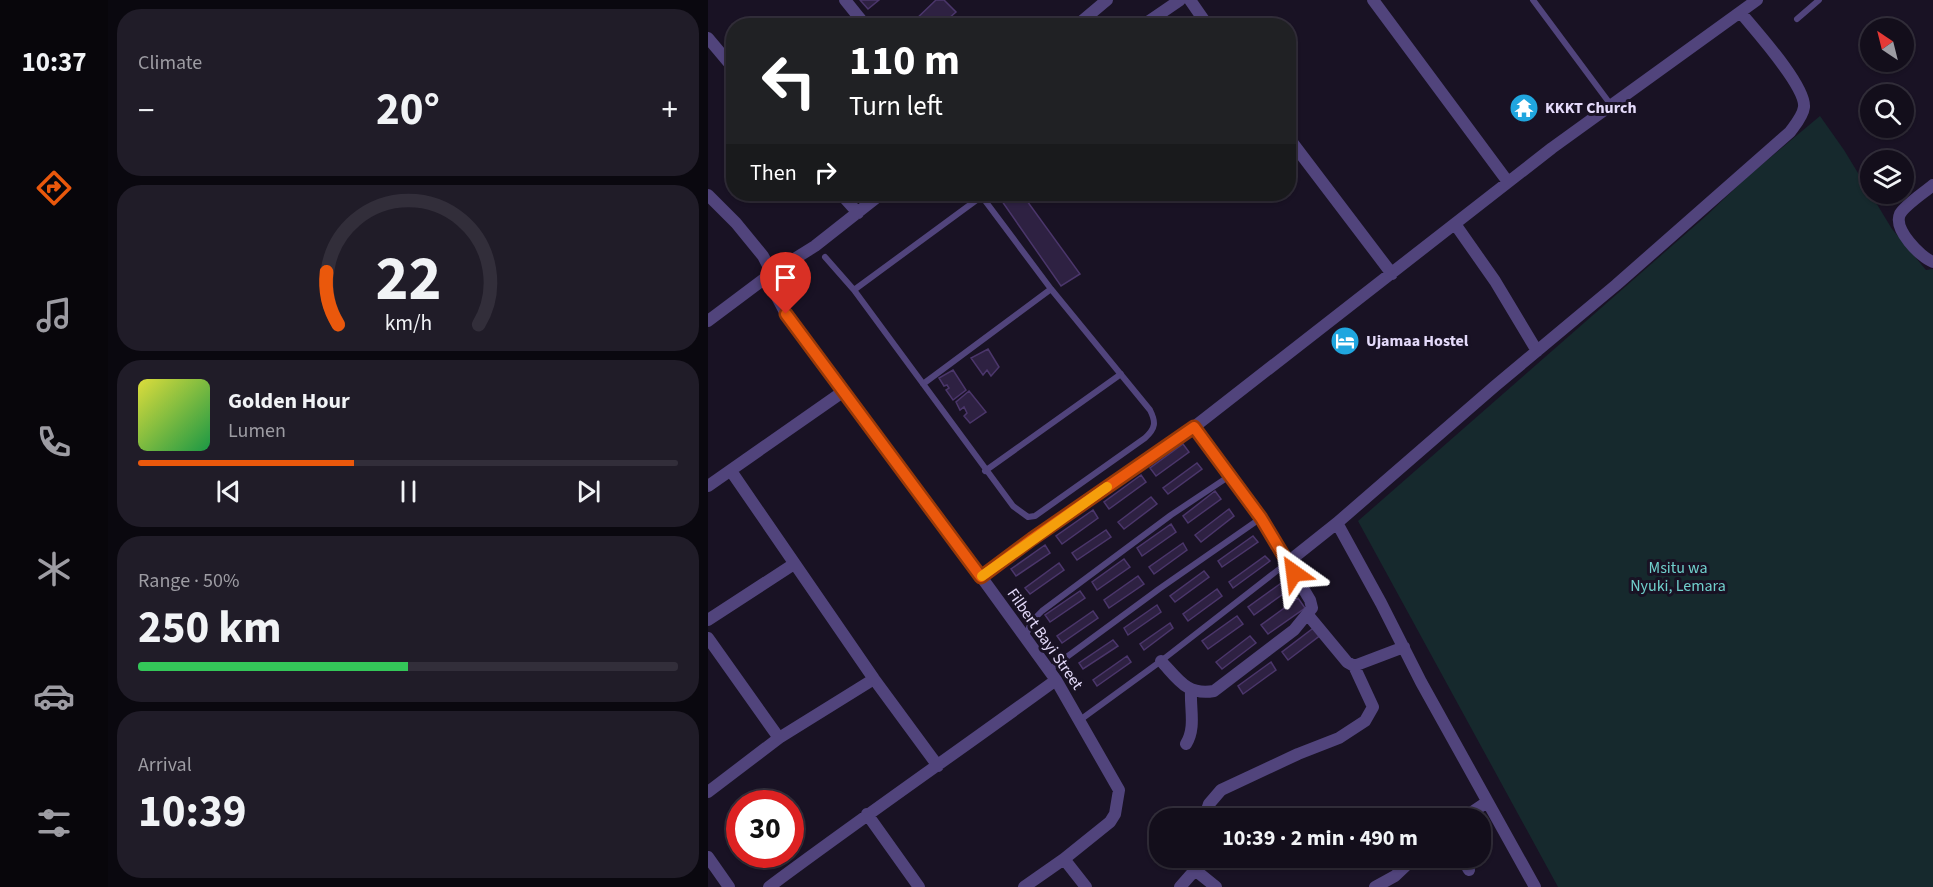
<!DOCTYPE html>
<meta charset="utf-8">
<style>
:root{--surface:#130e1b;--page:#201c28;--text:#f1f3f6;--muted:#9d9ca3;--line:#322e3a;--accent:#ea580c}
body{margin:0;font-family:"Source Sans 3",sans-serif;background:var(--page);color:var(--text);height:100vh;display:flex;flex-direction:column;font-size:22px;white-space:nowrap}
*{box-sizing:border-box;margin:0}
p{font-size:20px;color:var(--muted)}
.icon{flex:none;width:33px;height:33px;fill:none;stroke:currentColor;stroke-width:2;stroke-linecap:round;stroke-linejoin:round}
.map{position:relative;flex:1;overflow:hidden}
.sheet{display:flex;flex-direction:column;gap:9px;padding:9px;background:#0a080f;width:600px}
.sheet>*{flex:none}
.banner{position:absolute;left:18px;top:18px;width:570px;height:183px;border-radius:24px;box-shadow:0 2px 4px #0004,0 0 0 2px var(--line);background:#202124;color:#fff;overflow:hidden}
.needle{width:39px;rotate:325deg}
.buttons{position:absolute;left:1152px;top:18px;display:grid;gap:12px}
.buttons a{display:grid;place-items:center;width:54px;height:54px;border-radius:50%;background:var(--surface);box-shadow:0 2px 4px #0004,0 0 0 2px var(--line);font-size:30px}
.speed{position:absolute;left:18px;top:790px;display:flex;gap:12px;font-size:30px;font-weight:700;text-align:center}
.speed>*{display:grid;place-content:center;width:78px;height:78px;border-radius:50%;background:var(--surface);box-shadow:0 2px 4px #0004,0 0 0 2px var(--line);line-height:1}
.speed .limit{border:9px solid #d22;background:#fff;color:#111}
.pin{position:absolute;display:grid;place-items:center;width:51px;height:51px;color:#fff;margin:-62px -26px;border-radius:50% 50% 50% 0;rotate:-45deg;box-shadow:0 0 6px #0007}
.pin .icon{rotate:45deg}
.me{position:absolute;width:66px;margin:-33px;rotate:329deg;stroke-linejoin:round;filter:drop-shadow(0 0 4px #0008)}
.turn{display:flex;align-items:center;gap:21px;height:126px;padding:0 24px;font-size:27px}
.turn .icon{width:78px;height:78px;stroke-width:2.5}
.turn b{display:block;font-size:42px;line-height:51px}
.then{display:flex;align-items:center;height:57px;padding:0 24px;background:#0003;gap:12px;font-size:22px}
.big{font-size:45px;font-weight:700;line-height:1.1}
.sheet .widget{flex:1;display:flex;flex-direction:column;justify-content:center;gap:9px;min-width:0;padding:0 21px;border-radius:24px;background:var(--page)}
.sheet .dial{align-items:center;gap:0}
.dial svg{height:156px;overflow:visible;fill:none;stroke:var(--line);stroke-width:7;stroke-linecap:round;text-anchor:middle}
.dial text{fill:var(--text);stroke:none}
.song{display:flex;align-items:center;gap:18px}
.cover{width:72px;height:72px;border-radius:9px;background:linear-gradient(135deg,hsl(60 70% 55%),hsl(140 70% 35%))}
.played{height:6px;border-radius:3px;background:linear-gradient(90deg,var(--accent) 40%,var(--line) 40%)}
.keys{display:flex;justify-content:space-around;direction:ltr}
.heat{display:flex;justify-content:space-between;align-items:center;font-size:33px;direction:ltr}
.charge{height:9px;border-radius:4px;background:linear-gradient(90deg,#34c759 50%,var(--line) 0)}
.trip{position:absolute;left:441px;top:808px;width:342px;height:60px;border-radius:24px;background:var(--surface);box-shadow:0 2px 4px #0004,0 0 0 2px var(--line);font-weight:700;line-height:60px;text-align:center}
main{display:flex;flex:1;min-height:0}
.dock{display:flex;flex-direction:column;width:108px;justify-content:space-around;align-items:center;background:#08060b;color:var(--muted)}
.dock .icon{width:42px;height:42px}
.dock .on{color:var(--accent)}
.dock b{font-size:27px;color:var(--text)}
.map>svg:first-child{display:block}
</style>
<main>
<nav class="dock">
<b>10:37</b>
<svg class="icon on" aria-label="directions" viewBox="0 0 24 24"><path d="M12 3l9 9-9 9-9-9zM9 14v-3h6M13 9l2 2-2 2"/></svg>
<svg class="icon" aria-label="music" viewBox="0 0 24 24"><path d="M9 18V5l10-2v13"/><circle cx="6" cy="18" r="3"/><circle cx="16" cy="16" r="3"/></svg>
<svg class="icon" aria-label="phone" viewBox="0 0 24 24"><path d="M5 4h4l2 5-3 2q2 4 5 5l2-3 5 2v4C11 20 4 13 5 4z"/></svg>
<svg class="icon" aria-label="climate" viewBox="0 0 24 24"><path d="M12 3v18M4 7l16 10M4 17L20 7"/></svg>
<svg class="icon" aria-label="car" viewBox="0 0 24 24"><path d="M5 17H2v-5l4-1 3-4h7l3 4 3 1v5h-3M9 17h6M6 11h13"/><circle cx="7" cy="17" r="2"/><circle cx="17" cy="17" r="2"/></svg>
<svg class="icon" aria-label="filters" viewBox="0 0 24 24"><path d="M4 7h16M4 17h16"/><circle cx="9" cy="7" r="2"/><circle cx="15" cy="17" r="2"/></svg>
</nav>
<section class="sheet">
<div class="widget"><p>Climate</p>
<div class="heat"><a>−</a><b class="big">20°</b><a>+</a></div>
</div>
<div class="widget dial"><svg viewBox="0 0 100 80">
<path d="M14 69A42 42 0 1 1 86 69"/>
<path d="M14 69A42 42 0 0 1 8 42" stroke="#ea580c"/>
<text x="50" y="56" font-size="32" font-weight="700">22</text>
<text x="50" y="72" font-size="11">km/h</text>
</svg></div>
<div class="widget">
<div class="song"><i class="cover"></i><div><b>Golden Hour</b><p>Lumen</p></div></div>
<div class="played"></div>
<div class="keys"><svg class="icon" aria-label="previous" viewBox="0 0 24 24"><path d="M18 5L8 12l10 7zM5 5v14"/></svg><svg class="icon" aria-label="pause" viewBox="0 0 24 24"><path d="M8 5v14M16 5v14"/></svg><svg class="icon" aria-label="next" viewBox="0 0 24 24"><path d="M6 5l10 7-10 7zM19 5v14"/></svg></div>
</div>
<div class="widget"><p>Range · 50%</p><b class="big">250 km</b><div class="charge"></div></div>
<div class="widget"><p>Arrival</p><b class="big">10:39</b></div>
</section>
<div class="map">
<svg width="1225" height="887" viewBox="0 0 1225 887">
<rect width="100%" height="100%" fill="#191224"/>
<!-- green -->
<path fill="#16292d" d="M1112,116L1136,150L1184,229L1218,270L1225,269V887H850L650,521L998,216L1039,177Z"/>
<!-- building -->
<path fill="#2e2142" stroke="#4b366b" stroke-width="1.5" d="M152,0H171L160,9Z
M228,0H236L248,12L232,26H205L203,24Z
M289,194H314L372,274L353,286Z
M280,349L291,367L283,376L279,370L275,375L263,358Z
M245,370L258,390L245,400L238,390L241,388L239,385L236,386L231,378Z
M261,391L278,412L262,423L256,416L259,413L256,407L252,410L248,402Z
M475,444L481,452L448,476L442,468Z
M489,463L494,469L460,494L455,488Z
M433,475L438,482L401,509L396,502Z
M507,491L513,499L480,523L475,516Z
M443,497L449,504L416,529L410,522Z
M521,509L526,516L493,542L487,535Z
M385,510L390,518L354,544L348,536Z
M463,524L468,532L434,556L429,548Z
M398,530L403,537L369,560L364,553Z
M545,536L550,542L514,567L510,561Z
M475,543L479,550L446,574L441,567Z
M337,545L342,553L308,576L303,569Z
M557,556L562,561L525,588L521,582Z
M416,559L422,567L389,590L384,582Z
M351,563L356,570L322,594L317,588Z
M496,571L501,577L467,602L462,596Z
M430,576L436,584L401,608L396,600Z
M576,581L582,589L546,615L540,607Z
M509,589L514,596L480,621L475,614Z
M372,591L377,598L342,622L337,615Z
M590,598L597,608L560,634L553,625Z
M449,605L453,612L420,635L416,628Z
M385,611L390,618L354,643L349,636Z
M529,616L535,624L500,649L494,641Z
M462,623L465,628L436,650L432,644Z
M608,626L614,634L580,660L574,652Z
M542,636L548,643L514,669L508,662Z
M405,640L410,646L375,669L371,663Z
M419,656L423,662L389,686L385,680Z
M563,662L568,670L535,694L530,686Z"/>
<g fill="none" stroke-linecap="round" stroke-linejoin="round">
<!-- lane -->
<path stroke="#51447c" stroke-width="6" d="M825,0L903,105
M1089,19L1111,0
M117,257L146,290L305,506L320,517L327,516L437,438C448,428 448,422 442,410L343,289L272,194
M146,290L274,196
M215,384L343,289
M277,471L413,374
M318,636L323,622L334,611L463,515L523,475
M341,670L451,589L553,518
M372,720L453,661L579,563"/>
<!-- street -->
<path stroke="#51447c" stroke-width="12" d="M137,0L158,26
M482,0L500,26
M665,0L800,182
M368,26L399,0
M434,26L472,0
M0,38L26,69
M580,137L684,274
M1225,185C1217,192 1197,205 1192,214C1185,229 1212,257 1225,262
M133,194L150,213
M0,195L28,223L55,256L64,273L69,297L78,314L240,531L348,680L411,790L407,814L402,822L356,859L316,887
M747,224L787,281L829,351
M0,321L64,273L107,246L173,194
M23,471L166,679L230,766
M0,486L136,391
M629,523L673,603L713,682L827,887
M580,562L629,523L787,386L908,285L1082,132C1087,125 1095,116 1096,107C1098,86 1047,30 1033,13
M273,577L324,539L486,427L844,148L1049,0
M600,615L639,662L646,666L696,647
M0,620L86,564
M0,638L71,738
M453,661C470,679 479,696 506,691L586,630L604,608L602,600L553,518L486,427
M478,744C488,728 482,709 483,691
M0,792L71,738L166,679
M159,814L211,887
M496,819L501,804L513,790L590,754L631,738L657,721L665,707L646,666
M754,819L779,802
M0,857L21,887
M754,858L761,870
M356,859L378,887
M487,870L508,887
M61,887C155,817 252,750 348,680
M472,887L487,870L490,858
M667,887L687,876L706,858"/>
</g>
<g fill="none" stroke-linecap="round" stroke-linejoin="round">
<!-- route casing -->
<g stroke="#983908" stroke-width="15">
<path id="route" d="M78,314L273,577L324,539L486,427L553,518L586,573"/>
</g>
<!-- route -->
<use href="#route" stroke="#ea580c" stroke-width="10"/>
<!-- slow -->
<path stroke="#f59e0b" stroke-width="10" d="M274,576L399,487"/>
</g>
<!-- icons -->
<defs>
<g id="temple-disc" transform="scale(1.5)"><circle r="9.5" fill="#20a6df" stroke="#191224"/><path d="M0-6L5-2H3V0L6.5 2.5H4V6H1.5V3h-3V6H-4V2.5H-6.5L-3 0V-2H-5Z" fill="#fff"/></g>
<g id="hotel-disc" transform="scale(1.5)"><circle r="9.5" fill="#20a6df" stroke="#191224"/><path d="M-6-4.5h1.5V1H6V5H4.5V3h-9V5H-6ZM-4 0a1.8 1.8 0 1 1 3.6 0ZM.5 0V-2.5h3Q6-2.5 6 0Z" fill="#fff"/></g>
</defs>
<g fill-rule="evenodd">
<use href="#temple-disc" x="816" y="108"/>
<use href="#hotel-disc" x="637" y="341"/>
</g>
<g text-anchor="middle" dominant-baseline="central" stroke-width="6" stroke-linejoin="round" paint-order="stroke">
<!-- poi labels -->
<g font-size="16" font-weight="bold" fill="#e4dafa" stroke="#191224" text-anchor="start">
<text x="837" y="108">KKKT Church</text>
<text x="658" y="341">Ujamaa Hostel</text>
</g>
<!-- park labels -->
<g font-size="16" fill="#70d0cc" stroke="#191224">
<text x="970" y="568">Msitu wa<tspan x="970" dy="18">Nyuki, Lemara</tspan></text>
</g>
<!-- street labels -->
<g font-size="16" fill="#e4dafa" stroke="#191224">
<text transform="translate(337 639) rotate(55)">Filbert Bayi Street</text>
</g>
</g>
</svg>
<div class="buttons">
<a><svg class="needle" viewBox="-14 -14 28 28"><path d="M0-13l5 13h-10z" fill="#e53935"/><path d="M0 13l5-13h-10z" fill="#9d9ca3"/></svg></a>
<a><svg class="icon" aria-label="search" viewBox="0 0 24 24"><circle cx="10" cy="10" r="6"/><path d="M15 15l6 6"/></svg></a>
<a><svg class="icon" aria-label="layers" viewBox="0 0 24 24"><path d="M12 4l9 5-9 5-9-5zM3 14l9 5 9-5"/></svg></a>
</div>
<div class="speed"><div class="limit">30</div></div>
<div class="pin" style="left:78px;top:314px;background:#d93025"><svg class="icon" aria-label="arrive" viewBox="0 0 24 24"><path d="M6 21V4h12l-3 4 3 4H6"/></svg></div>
<svg class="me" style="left:586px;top:573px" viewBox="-20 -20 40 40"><path d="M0-17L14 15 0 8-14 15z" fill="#ea580c" stroke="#fff" stroke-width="4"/></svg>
<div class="trip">10:39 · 2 min · 490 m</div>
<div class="banner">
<div class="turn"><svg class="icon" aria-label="left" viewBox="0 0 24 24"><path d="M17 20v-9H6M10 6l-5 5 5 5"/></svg><div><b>110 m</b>Turn left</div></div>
<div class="then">Then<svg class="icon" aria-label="right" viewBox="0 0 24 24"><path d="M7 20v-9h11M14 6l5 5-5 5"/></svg></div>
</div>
</div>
</main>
